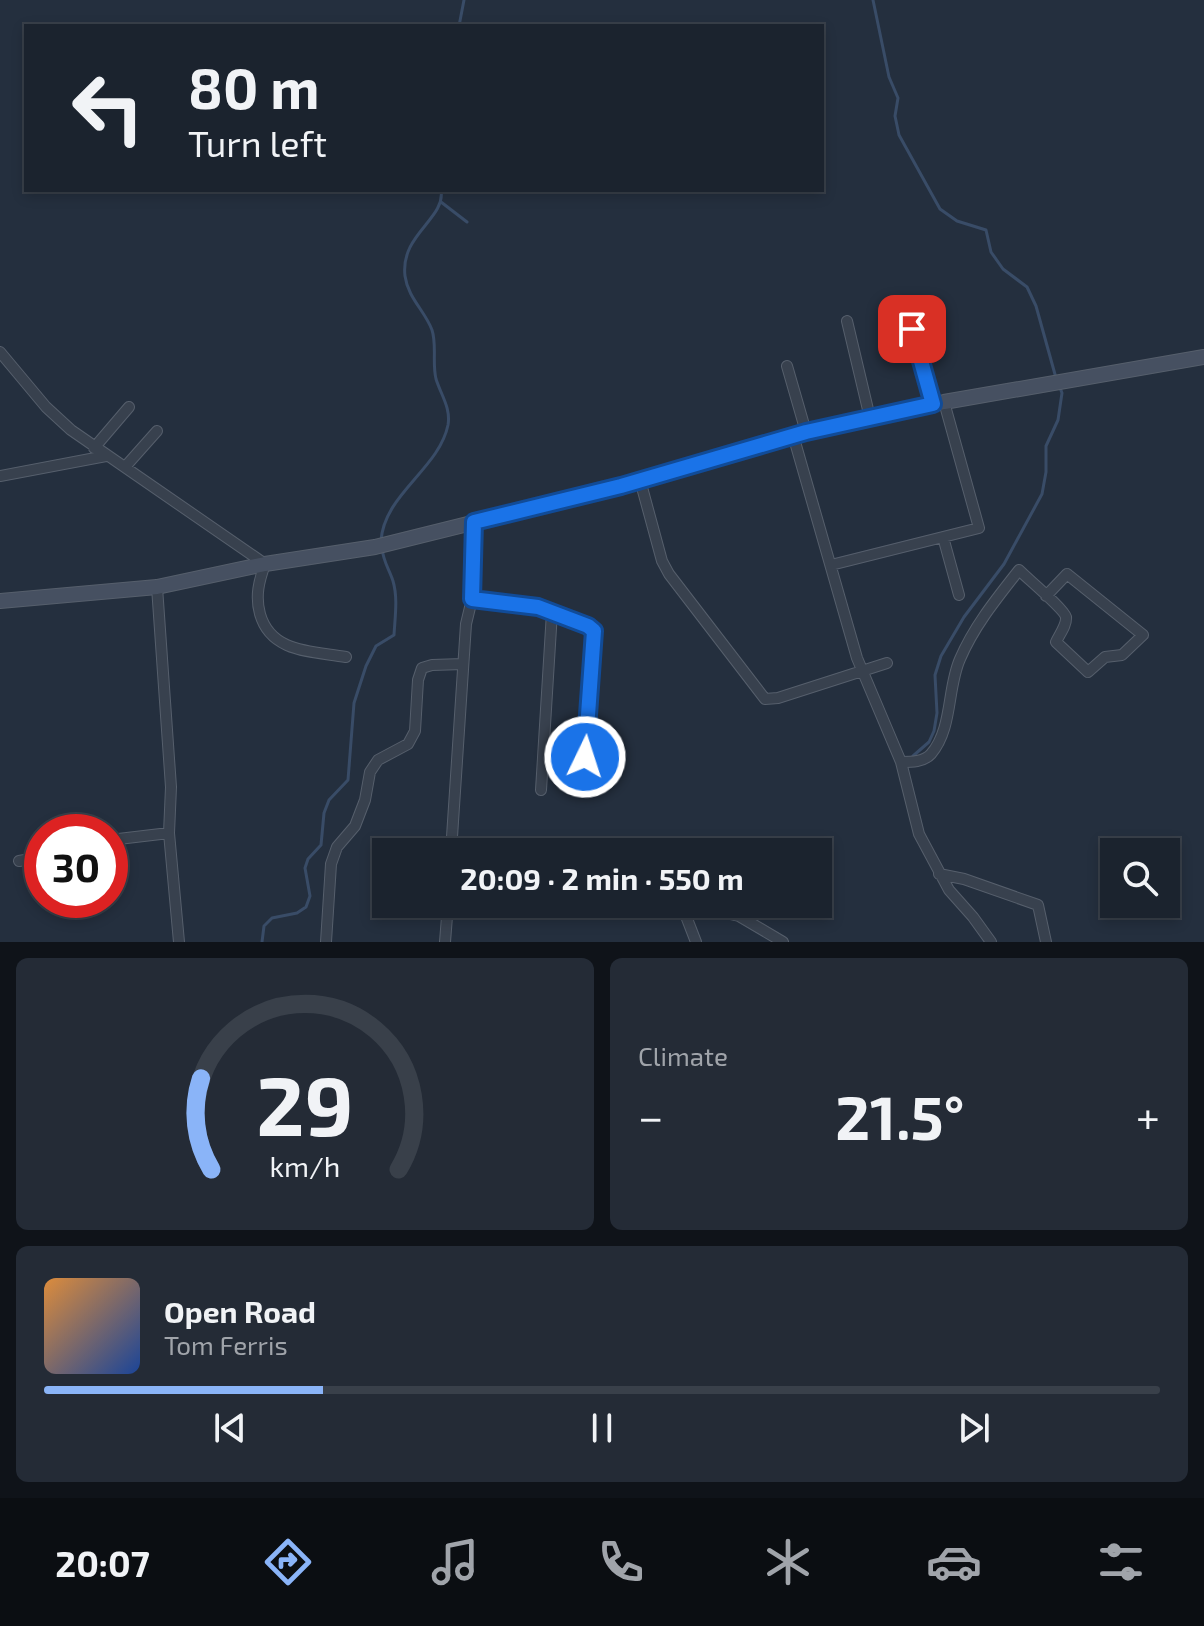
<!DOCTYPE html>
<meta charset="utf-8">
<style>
:root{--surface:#1b232e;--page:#242b36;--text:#f1f3f6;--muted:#a0a4aa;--line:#39404a;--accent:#8ab4f8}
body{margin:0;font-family:"Exo 2",sans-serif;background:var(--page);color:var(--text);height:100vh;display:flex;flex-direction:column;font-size:30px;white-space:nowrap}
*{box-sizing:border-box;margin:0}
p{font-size:26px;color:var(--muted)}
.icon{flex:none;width:44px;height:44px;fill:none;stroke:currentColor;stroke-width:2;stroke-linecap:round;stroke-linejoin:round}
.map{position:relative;height:942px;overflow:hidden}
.sheet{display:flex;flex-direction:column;gap:16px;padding:16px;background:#0f1319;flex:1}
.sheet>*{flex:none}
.hud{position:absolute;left:24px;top:24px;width:800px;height:168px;border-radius:0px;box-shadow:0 4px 12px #0003,0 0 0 2px var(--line);background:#1b232e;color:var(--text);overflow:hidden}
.controls{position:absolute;left:1100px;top:838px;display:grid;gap:16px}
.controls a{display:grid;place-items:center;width:80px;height:80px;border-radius:0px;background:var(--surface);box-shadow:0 4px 12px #0003,0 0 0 2px var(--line);font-size:40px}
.speed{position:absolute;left:24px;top:814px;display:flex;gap:16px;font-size:40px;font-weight:700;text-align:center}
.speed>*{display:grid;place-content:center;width:104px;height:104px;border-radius:50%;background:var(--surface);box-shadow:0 4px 12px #0003,0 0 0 2px var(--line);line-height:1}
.speed .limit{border:12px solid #d22;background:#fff;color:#111}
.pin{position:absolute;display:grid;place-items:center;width:68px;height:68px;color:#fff;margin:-34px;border-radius:16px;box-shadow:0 4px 12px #0006}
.me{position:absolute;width:88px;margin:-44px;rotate:4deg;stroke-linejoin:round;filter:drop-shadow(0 0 6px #0008)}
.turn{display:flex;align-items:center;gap:28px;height:168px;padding:0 32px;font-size:36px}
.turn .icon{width:104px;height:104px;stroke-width:2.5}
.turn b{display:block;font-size:56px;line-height:68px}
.big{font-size:60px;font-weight:700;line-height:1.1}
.sheet .card{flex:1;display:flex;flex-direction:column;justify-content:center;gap:12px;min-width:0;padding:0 28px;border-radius:12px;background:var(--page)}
.sheet .dial{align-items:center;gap:0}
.dial svg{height:208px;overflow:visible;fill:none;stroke:var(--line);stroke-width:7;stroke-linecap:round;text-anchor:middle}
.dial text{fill:var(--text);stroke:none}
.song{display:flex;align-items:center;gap:24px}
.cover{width:96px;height:96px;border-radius:12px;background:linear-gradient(135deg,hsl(30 70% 55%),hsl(220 70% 35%))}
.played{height:8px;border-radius:4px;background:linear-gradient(90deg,var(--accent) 25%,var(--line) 25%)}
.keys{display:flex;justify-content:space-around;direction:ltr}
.heat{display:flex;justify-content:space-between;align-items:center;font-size:44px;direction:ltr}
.sheet .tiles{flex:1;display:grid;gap:16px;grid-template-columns:1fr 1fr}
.card:last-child{grid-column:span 2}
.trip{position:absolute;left:372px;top:838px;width:460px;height:80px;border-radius:0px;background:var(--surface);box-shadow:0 4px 12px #0003,0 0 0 2px var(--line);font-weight:700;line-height:80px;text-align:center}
.tab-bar{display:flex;height:128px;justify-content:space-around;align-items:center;background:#0b0e12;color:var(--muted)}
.tab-bar .icon{width:56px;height:56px}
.tab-bar .selected{color:var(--accent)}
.tab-bar b{font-size:36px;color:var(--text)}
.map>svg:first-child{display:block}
</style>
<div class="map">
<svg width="1204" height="942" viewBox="0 0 1204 942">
<rect width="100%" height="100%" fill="#242f3e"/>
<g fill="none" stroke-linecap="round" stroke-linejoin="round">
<!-- stream -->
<path stroke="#394c67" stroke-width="3" d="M873,0L889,77L898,98L895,116L899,135L940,209L957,221L986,230L991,252L1003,269L1027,287L1036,306L1056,378
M459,26L464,0
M441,202L467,222
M381,541C384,494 439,469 448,425C451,408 441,395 436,379C432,363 437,345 432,330C425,311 408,298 405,276C400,234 446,219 441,190
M913,756L929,742L934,731L937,713L935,675L941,656L964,617L1004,564L1042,494L1046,472V446L1058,420L1062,393L1059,385
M262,942L264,926L272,918L297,913L306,907L310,896L305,868L308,859L321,845L324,813L329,800L348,780L354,703L366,666L376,646L394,635C395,617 398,598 393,581C389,569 383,561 382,548"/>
<!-- street casing -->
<g stroke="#565f6c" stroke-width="12">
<path id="street" d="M905,303L933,404
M847,321L870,418
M0,352L46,407L71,430L265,564C259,581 255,596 260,614C271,653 312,651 346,657
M787,366L806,432
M793,435L857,658L901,762L919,834L949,890L973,917L991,942
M94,448L129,407
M125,467L157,431
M0,476L106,456
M640,480L662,561L669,574L765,699L778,698L887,663
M943,537L959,595
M831,565L979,528L944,402
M157,587L171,787L169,833L179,942
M472,599L538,607L552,612L541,790
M552,612L588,626L594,631L583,789
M901,762C911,762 924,762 931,754C953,728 947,688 960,659C974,626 997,598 1019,570C1028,579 1064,609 1066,617C1067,625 1059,635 1056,642L1088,672L1105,657L1122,655L1143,635L1067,574L1046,596
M110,840L169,833
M733,844L735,852
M451,852L466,624L472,599L474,522
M19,861L42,857
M939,874L964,879L1038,905L1046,942
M606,904L620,911L633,913L717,911L739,916L783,942
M684,911L696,942
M326,942L331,864L337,847L355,826L365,800L370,772L378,760L408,744L415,731L418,680L422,668L432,665L463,664
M445,942L448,904"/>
</g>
<!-- secondary casing -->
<g stroke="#565f6c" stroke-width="16">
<path id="secondary" d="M0,601L157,587L265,564L375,547L621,486L806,432L944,402L1204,357"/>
</g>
<!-- street -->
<use href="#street" stroke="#38414e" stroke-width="10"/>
<!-- secondary -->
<use href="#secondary" stroke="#465061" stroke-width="14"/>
</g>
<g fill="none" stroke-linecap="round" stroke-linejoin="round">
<!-- route casing -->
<g stroke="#114b97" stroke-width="20">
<path id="route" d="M585,757L594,631L588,626L538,607L472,599L474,522L621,486L806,432L933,404L912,329"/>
</g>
<!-- route -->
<use href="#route" stroke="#1a73e8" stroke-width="14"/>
</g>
</svg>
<div class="controls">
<a><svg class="icon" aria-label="search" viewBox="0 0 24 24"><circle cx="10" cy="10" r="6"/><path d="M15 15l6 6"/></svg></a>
</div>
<div class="speed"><div class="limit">30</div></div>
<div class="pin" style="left:912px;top:329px;background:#d93025"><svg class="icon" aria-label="arrive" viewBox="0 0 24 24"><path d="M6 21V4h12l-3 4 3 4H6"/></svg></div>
<svg class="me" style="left:585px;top:757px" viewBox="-20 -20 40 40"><circle r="17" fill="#1a73e8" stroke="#fff" stroke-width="3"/><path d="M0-11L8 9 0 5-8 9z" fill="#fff"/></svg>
<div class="trip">20:09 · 2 min · 550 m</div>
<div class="hud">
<div class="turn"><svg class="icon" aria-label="left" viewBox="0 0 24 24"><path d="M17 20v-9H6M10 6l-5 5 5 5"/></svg><div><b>80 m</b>Turn left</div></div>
</div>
</div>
<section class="sheet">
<div class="tiles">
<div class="card dial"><svg viewBox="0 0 100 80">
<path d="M14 69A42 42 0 1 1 86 69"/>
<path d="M14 69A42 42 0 0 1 10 34" stroke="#8ab4f8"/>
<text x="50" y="56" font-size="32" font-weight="700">29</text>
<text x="50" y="72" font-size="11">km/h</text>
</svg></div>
<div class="card"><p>Climate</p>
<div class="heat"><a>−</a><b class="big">21.5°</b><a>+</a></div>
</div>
<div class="card">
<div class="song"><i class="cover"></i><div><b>Open Road</b><p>Tom Ferris</p></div></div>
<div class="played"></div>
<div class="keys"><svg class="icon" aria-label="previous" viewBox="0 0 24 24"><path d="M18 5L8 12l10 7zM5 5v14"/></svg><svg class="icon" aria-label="pause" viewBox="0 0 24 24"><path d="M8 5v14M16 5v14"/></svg><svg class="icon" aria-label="next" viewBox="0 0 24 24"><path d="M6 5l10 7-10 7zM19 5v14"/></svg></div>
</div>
</div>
</section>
<nav class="tab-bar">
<b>20:07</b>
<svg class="icon selected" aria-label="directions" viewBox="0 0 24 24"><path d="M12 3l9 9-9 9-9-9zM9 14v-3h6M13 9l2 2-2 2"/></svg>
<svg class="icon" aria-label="music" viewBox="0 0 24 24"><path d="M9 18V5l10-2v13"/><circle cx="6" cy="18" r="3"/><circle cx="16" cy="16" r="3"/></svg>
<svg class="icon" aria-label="phone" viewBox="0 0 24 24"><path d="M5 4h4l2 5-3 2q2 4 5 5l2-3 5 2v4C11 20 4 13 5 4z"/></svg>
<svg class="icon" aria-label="climate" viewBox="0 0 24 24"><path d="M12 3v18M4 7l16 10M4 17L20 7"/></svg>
<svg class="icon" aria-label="car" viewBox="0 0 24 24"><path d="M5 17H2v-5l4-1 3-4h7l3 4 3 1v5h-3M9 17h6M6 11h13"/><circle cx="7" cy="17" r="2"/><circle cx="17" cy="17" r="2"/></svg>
<svg class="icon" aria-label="filters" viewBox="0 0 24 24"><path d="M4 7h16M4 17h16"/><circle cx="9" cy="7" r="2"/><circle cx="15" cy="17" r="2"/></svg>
</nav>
